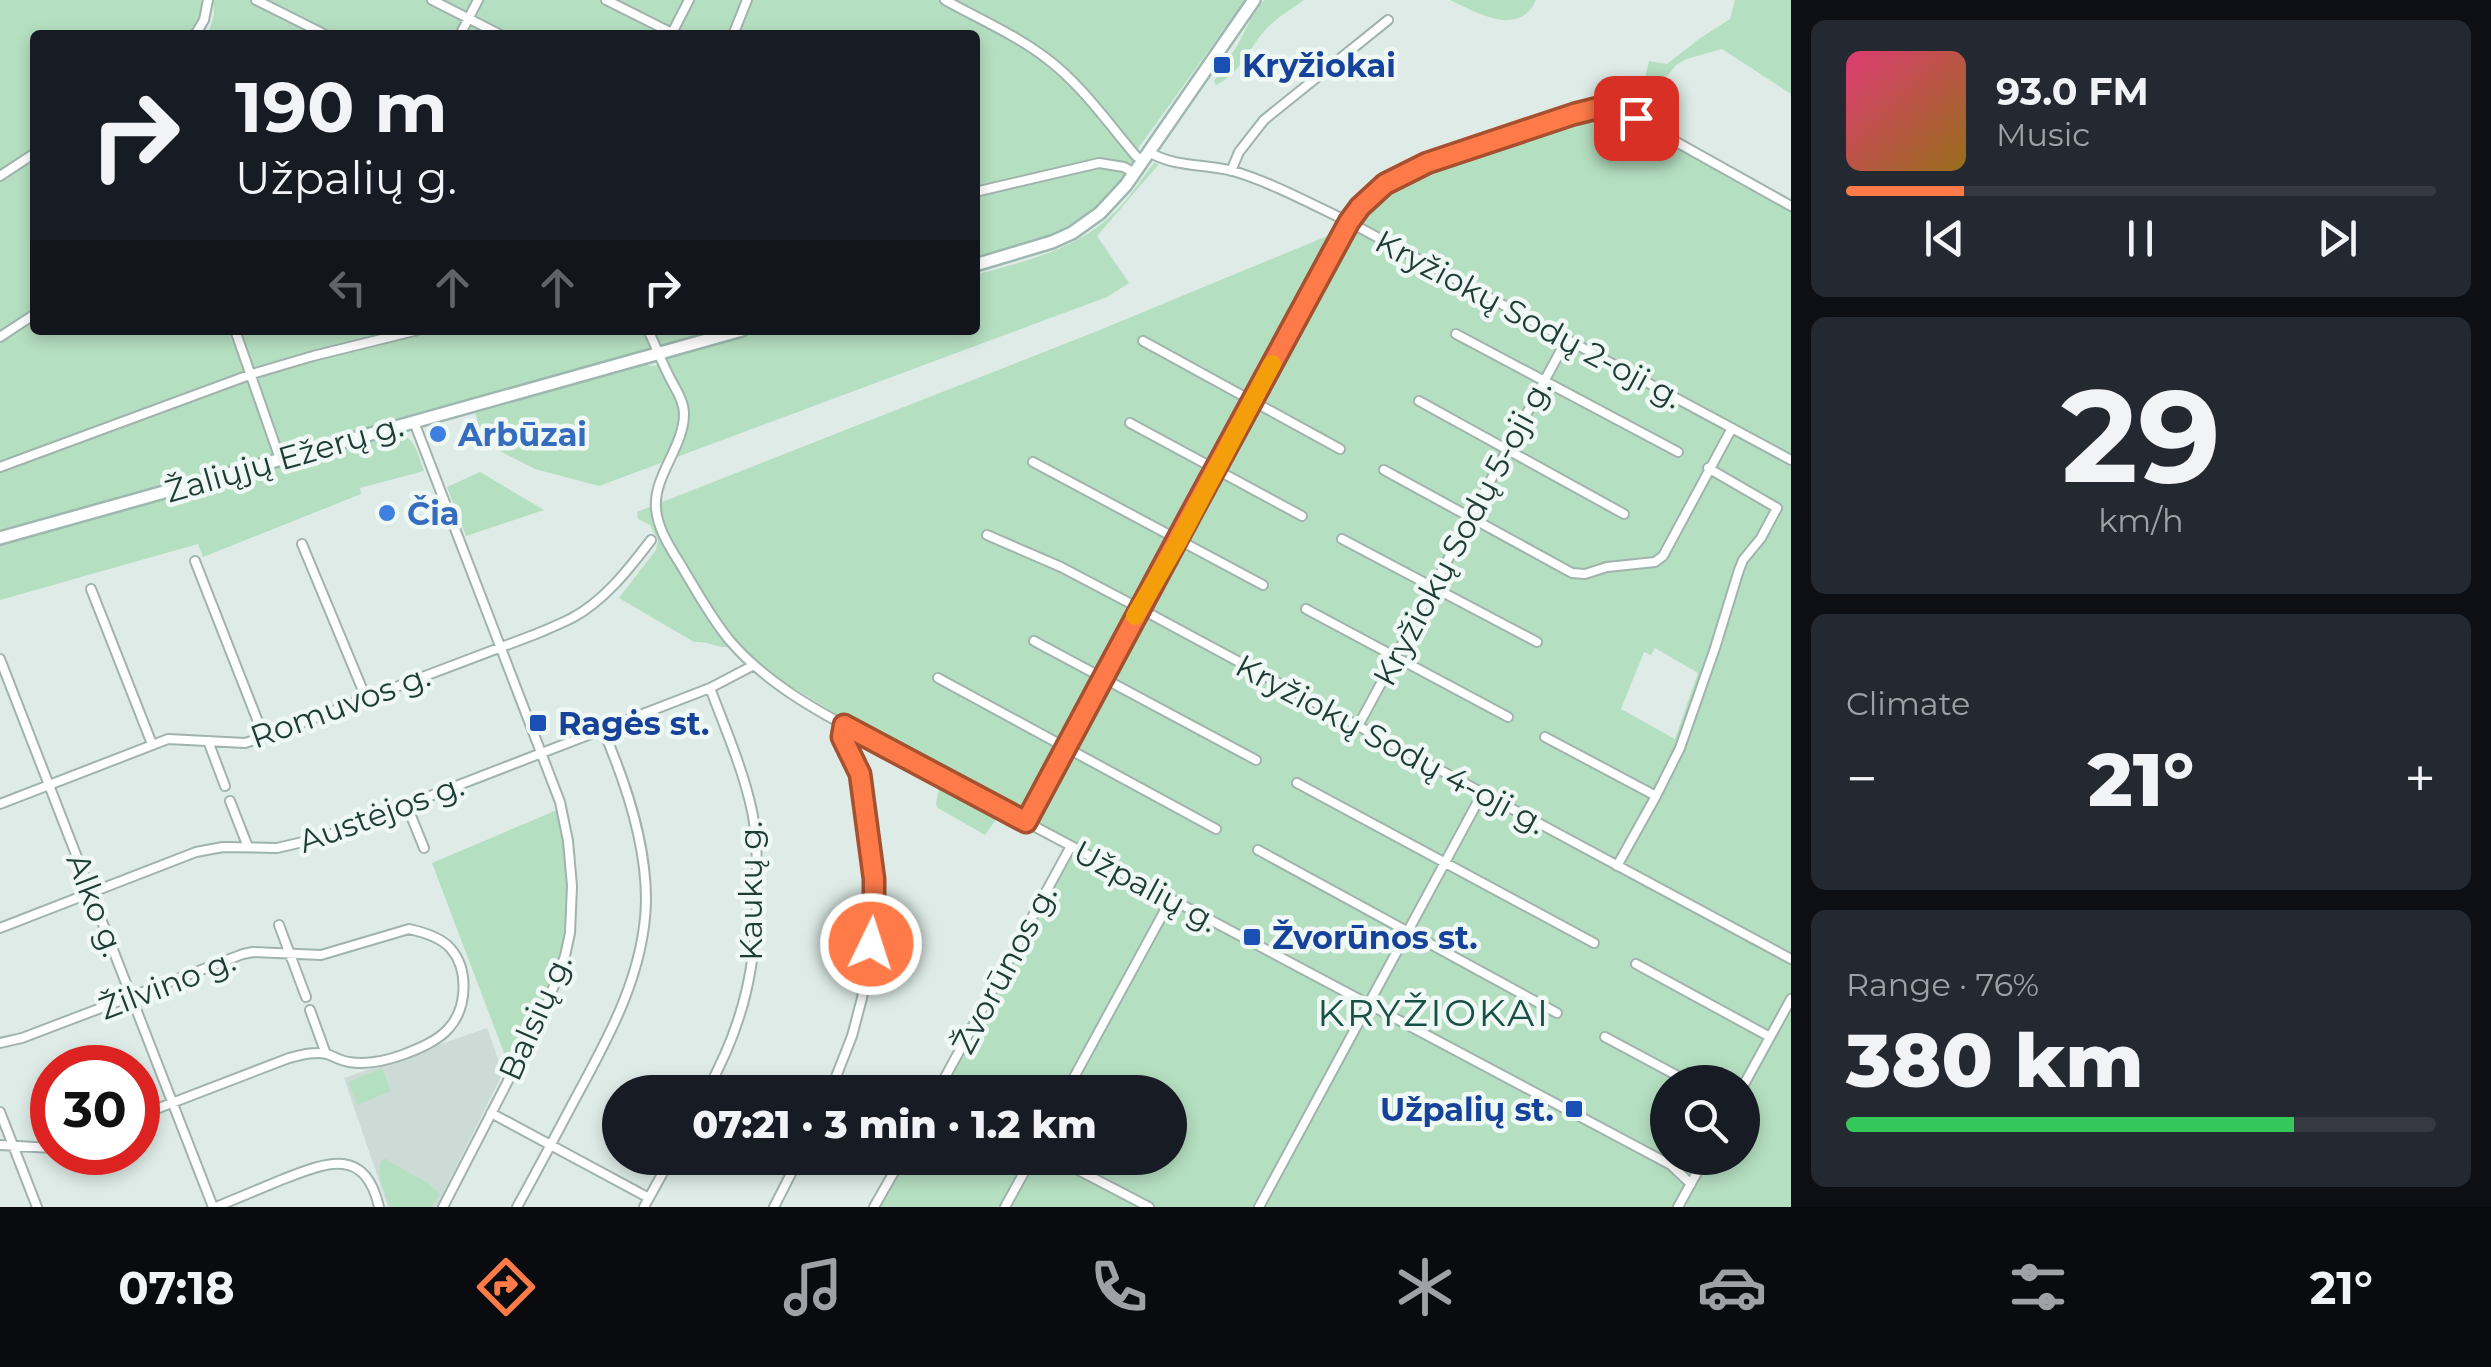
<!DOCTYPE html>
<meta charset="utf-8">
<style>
:root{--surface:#171b24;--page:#242831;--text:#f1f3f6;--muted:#9ea1a6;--line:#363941;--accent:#fe7b49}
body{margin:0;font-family:Montserrat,sans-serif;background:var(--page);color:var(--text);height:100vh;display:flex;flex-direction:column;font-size:38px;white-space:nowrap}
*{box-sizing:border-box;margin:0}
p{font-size:32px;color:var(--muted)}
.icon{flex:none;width:55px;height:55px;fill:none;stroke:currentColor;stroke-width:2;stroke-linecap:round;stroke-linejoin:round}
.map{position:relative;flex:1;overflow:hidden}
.panel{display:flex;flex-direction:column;gap:20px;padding:20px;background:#0d0f14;width:700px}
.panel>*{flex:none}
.guide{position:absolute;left:30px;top:30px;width:950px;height:305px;border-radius:10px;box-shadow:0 5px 15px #0003;background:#171b24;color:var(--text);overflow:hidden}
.controls{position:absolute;left:1650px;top:1065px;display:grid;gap:20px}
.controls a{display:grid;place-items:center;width:110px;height:110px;border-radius:50%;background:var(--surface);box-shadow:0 5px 15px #0003;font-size:50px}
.speed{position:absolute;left:30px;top:1045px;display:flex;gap:20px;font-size:50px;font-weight:700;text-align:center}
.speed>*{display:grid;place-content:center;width:130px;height:130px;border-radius:50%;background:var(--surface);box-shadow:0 5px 15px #0003;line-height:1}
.speed .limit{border:15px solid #d22;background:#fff;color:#111}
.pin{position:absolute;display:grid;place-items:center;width:85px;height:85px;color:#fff;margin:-42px;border-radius:20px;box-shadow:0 5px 15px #0006}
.me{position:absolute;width:110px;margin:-55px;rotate:4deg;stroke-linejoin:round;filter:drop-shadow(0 0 8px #0008)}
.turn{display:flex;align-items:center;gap:35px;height:210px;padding:0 40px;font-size:45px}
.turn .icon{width:130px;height:130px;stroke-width:2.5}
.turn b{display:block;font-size:70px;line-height:85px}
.lanes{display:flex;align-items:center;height:95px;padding:0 40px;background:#0003;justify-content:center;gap:50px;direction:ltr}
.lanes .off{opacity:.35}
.big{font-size:75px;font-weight:800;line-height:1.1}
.panel .tile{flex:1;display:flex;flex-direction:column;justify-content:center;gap:15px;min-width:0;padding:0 35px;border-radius:15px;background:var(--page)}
.panel .dial{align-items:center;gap:0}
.dial b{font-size:130px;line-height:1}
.song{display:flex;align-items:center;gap:30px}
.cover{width:120px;height:120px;border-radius:15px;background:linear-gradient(135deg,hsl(340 70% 55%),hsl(40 70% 35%))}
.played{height:10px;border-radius:5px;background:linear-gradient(90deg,var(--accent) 20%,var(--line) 20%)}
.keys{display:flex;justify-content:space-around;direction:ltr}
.heat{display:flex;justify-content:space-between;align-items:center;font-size:55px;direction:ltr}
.charge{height:15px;border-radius:8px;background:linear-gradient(90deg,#34c759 76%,var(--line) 0)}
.trip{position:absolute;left:602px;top:1075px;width:585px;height:100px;border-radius:50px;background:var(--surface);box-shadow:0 5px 15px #0003;font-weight:800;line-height:100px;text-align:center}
.dock{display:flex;height:160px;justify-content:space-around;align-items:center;background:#090b0e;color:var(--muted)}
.dock .icon{width:70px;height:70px}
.dock .on{color:var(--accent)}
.dock b{font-size:45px;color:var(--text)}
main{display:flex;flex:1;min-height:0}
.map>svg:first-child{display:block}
</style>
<main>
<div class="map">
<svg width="1791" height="1207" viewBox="0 0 1791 1207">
<rect width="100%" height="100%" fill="#deebe6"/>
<!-- built -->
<path fill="#ccdbd5" d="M487,1028L503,1073L436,1207H388L344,1078Z"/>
<!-- green -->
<path fill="#b5dfc1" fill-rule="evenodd" d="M0,0H202L200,21L191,35H35V149L0,171Z
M213,0H1245L1137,150L1132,169L1103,204L1065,233L975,259V35H208L214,14Z
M1264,0H1304C1293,8 1281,15 1271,24C1250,43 1243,73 1216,85L1214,81L1237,46L1252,17Z
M1450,0H1536C1519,38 1478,13 1450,0Z
M1735,0H1791V94L1722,49L1686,59L1676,65L1633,119L1791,209V1207H876L902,1158H1170V1092H937L1069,841L854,725L794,688L787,697L757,674L729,647C715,648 711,641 694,642L619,598L656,550L658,540L650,525L638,519L637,512L1095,332L1337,232L1370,189L1385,179L1410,166L1601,101L1636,86L1645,78L1649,61L1667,64L1699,39L1730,19ZM1655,648L1698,673L1675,739L1621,709L1644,652L1651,655ZM1668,1082H1742V1158H1668Z
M35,159V330H717L0,534V180Z
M1154,163L1159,164L1097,236L1129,283L1107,297L599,486L535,469L488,445C478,436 480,425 475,413L646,365C659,368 664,362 673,354L760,330H975V275C1027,260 1075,251 1115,212C1130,198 1141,179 1154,163Z
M396,432C415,436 418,455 424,471L360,488L361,494L203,557L198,544L0,600V543Z
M480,472L544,510L466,536L447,487Z
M940,783L1000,814L985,835L938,808L936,804Z
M557,810C571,868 572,933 549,989C538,1015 522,1041 509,1066L432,863Z
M382,1068L391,1091L357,1105L348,1082Z
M386,1159L430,1185L440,1194L431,1207H390C385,1191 375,1176 382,1160Z"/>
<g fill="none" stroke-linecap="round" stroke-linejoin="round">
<!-- street casing -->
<g stroke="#a1b3ad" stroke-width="12">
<path id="street" d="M256,0L326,35
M432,0L501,35
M606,0L676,35
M945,0C979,19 1016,35 1046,58C1081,84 1108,123 1136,156L1143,161
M672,33L689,0
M195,35L204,20L208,0
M460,35L478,0
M733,35L747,0
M1149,152C1173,167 1206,164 1233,171C1273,183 1311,204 1349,222L1791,460
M1231,171L1239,152L1264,120L1388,20
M0,176L35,153
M975,192L1099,163L1124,167L1134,173
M235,330L280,459
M648,330C655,344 660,358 667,372C673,386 684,399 684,414C684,447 653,476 656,509C658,532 674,553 685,572C699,595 713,621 731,642C765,681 810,707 855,731L1671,1165L1691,1184
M1456,334L1678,452
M0,337L35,314
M1143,341L1340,449
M1419,401L1624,514
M414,422L560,802L568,841L572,886L570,933L565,956L546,1007L443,1207
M1130,423L1302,516
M1033,462L1263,585
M0,467L252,374L313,356L418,330
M1384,470L1572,573L1585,574L1607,567L1655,562L1663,556L1732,428
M987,535L1061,567L1139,608L1791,959
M1342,539L1537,642
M302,544L366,698
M195,561L264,737
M91,589L152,744
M1306,609L1508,717
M1034,641L1256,760
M0,659L213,1207
M938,678L1216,829
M1358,726L1567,339
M1545,737L1656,796
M208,741L225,786
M1297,783L1594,943
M230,801L248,847
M0,804L168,739L245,743L264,737L536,634C548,629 560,624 572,618C604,601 629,569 651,540
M407,806L424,848
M1026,822L1349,222C1359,208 1370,193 1386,183C1423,158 1473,147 1515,133C1546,123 1579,108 1612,106L1791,206
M1258,850L1557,1013
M1617,866L1656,796L1680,748L1715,648L1739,570L1743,560L1761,538L1777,508L1708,468
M279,925L306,997
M0,928L196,852L223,847L277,848L324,837L710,688L754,665
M1636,964L1770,1037
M310,1010L326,1054
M1605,1037L1689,1082
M0,1043L22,1038L243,954L253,952L321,955L409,929C423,932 441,937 451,949C469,970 467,1008 449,1028C438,1041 418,1049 402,1055C385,1061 367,1065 349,1062C341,1061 335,1057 327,1054C315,1051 301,1055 289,1058L138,1116
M1742,1088L1791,999
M706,1092C744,1025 757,964 757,887C757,863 757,835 752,811C743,769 725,728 710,688
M830,1092L852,1036L862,998L874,912V879L860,774L842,737L844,725
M937,1092L1071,846
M1066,1092L1171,899
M0,1112L37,1207
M491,1113L649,1198
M0,1145L52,1148
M1055,1158L1149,1207
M216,1207C238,1198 259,1189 281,1180C325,1163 365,1145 379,1207
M517,1207C537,1171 556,1135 575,1099C609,1037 645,972 646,900C646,842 626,783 603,730
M644,1207L671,1158
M774,1207L799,1158
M874,1207L902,1158
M1005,1207L1032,1158
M1259,1207L1483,792
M1678,1207L1705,1158"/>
</g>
<!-- secondary casing -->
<g stroke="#9cb8af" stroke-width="16">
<path id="secondary" d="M975,265L1052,242L1072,233L1100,213L1126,185L1254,0
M0,538L742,330"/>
</g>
<!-- street -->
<use href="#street" stroke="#fff" stroke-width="8"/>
<!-- secondary -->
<use href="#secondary" stroke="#fff" stroke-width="11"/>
</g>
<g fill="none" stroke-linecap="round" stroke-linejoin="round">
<!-- route casing -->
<g stroke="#a5502f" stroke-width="25">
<path id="route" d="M871,944L874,912V879L860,774L842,737L844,725L1026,822C1133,622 1240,421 1349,222L1360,207L1385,184L1427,163L1574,114L1606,106L1618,108L1636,118"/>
</g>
<!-- route -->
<use href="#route" stroke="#fe7b49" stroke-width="18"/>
<!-- slow -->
<path stroke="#f59e0b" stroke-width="18" d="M1135,616L1179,540L1272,364"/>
</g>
<!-- markers -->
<g fill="#1a4fb4" stroke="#eff8f4" stroke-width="4">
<rect x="1212" y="55" width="20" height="20" rx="5"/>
<rect x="528" y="713" width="20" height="20" rx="5"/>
<rect x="1242" y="927" width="20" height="20" rx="5"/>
<rect x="1564" y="1099" width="20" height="20" rx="5"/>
</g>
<g fill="#3f7fe0" stroke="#eff8f4" stroke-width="4">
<circle cx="438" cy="434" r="10"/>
<circle cx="387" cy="513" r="10"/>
</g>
<g text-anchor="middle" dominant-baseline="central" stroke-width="9" stroke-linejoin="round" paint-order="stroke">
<!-- transit labels -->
<g font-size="32" font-weight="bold" fill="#164399" stroke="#eff8f4" text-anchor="start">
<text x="1242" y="65">Kryžiokai</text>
<text x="558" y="723">Ragės st.</text>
<text x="1272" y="937">Žvorūnos st.</text>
<text x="1554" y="1109" text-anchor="end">Užpalių st.</text>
</g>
<!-- street labels -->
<g font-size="32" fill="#1e3c35" stroke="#eff8f4">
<text transform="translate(1529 319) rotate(28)">Kryžiokų Sodų 2-oji g.</text>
<text transform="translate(284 458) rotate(-16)">Žaliųjų Ežerų g.</text>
<text transform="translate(1462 532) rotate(-62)">Kryžiokų Sodų 5-oji g.</text>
<text transform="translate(340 706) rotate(-20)">Romuvos g.</text>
<text transform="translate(1391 744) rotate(28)">Kryžiokų Sodų 4-oji g.</text>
<text transform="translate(381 813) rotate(-20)">Austėjos g.</text>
<text transform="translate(1146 886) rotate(28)">Užpalių g.</text>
<text transform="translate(750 891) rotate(-90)">Kaukų g.</text>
<text transform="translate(96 905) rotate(69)">Alko g.</text>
<text transform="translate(1004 969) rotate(-62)">Žvorūnos g.</text>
<text transform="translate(167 984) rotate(-21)">Žilvino g.</text>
<text transform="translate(535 1017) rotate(-66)">Balsių g.</text>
</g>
<!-- shop labels -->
<g font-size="32" font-weight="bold" fill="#366cbe" stroke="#eff8f4" text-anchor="start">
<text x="458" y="434">Arbūzai</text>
<text x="407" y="513">Čia</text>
</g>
<!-- quarter labels -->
<g font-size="38" letter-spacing="2.5" fill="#195044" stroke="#eff8f4">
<text x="1434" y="1012">KRYŽIOKAI</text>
</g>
</g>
</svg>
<div class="controls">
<a><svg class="icon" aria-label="search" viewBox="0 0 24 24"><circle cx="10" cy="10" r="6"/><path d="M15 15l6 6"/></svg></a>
</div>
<div class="speed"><div class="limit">30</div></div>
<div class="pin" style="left:1636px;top:118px;background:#d93025"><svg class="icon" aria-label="arrive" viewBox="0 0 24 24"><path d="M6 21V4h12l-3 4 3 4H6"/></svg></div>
<svg class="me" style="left:871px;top:944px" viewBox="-20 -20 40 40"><circle r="17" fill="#fe7b49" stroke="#fff" stroke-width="3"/><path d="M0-11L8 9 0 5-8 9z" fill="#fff"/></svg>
<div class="trip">07:21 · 3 min · 1.2 km</div>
<div class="guide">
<div class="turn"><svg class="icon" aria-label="right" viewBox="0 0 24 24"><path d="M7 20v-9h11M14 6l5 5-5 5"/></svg><div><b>190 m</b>Užpalių g.</div></div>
<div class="lanes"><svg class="icon off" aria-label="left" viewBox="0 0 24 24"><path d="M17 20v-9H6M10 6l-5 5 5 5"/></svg><svg class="icon off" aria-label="ahead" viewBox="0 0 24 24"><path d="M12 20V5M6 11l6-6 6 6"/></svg><svg class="icon off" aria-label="ahead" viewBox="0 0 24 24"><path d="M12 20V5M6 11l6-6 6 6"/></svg><svg class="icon" aria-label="right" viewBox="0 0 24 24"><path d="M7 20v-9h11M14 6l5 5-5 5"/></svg></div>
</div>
</div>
<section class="panel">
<div class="tile">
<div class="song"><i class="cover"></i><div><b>93.0 FM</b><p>Music</p></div></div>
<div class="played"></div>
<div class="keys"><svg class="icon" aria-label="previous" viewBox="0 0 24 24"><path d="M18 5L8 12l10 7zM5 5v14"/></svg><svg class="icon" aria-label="pause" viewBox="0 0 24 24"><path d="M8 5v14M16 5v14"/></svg><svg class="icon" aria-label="next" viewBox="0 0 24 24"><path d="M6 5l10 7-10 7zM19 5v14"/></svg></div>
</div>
<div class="tile dial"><b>29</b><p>km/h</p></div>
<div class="tile"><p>Climate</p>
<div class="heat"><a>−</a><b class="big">21°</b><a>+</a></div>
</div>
<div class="tile"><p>Range · 76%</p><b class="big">380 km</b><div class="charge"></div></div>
</section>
</main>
<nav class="dock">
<b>07:18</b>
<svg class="icon on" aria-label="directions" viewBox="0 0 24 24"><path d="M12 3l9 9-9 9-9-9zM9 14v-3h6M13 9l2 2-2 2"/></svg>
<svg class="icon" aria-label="music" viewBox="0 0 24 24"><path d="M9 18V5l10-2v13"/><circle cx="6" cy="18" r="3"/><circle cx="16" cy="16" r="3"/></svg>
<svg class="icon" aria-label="phone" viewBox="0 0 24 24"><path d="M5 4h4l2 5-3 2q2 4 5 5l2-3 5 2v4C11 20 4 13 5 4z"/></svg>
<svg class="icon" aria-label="climate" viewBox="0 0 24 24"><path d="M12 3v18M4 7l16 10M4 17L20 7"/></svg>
<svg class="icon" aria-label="car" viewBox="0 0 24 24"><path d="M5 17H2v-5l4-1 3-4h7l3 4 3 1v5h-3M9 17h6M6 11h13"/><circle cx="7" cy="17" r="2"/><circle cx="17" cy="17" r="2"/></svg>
<svg class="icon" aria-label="filters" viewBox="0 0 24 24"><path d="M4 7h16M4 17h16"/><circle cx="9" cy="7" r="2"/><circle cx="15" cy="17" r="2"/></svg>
<b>21°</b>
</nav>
